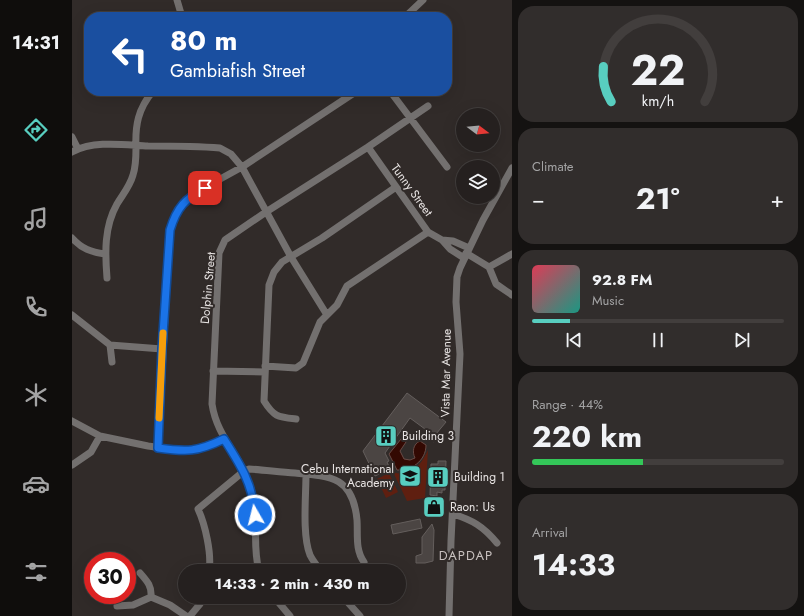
<!DOCTYPE html>
<meta charset="utf-8">
<style>
:root{--surface:#25201f;--page:#312d2c;--text:#f1f3f6;--muted:#a3a3a4;--line:#423e3d;--accent:#58cec0}
body{margin:0;font-family:Jost,sans-serif;background:var(--page);color:var(--text);height:100vh;display:flex;flex-direction:column;font-size:15px;white-space:nowrap}
*{box-sizing:border-box;margin:0}
p{font-size:13px;color:var(--muted)}
.icon{flex:none;width:22px;height:22px;fill:none;stroke:currentColor;stroke-width:2;stroke-linecap:round;stroke-linejoin:round}
.map{position:relative;flex:1;overflow:hidden}
.panel{display:flex;flex-direction:column;gap:6px;padding:6px;background:#141211;width:292px}
.panel>*{flex:none}
.banner{position:absolute;left:12px;top:12px;width:368px;height:84px;border-radius:16px;box-shadow:0 4px 16px #0002,0 0 0 1px var(--line);background:#1a4fa0;color:#fff;overflow:hidden}
.needle{width:26px;rotate:106deg}
.buttons{position:absolute;left:384px;top:108px;display:grid;gap:8px}
.buttons a{display:grid;place-items:center;width:44px;height:44px;border-radius:50%;background:var(--surface);box-shadow:0 4px 16px #0002,0 0 0 1px var(--line);font-size:20px}
.speed{position:absolute;left:12px;top:552px;display:flex;gap:8px;font-size:20px;font-weight:700;text-align:center}
.speed>*{display:grid;place-content:center;width:52px;height:52px;border-radius:50%;background:var(--surface);box-shadow:0 4px 16px #0002,0 0 0 1px var(--line);line-height:1}
.speed .limit{border:6px solid #d22;background:#fff;color:#111}
.pin{position:absolute;display:grid;place-items:center;width:34px;height:34px;color:#fff;margin:-17px;border-radius:8px;box-shadow:0 2px 6px #0006}
.me{position:absolute;width:44px;margin:-22px;rotate:352deg;stroke-linejoin:round;filter:drop-shadow(0 0 3px #0008)}
.turn{display:flex;align-items:center;gap:14px;height:84px;padding:0 20px;font-size:18px}
.turn .icon{width:52px;height:52px;stroke-width:2.5}
.turn b{display:block;font-size:28px;line-height:34px}
.big{font-size:30px;font-weight:700;line-height:1.1}
.panel .widget{flex:1;display:flex;flex-direction:column;justify-content:center;gap:6px;min-width:0;padding:0 14px;border-radius:16px;background:var(--page)}
.panel .dial{align-items:center;gap:0}
.dial svg{height:104px;overflow:visible;fill:none;stroke:var(--line);stroke-width:7;stroke-linecap:round;text-anchor:middle}
.dial text{fill:var(--text);stroke:none}
.song{display:flex;align-items:center;gap:12px}
.cover{width:48px;height:48px;border-radius:6px;background:linear-gradient(135deg,hsl(350 70% 55%),hsl(170 70% 35%))}
.played{height:4px;border-radius:2px;background:linear-gradient(90deg,var(--accent) 15%,var(--line) 15%)}
.keys{display:flex;justify-content:space-around;direction:ltr}
.heat{display:flex;justify-content:space-between;align-items:center;font-size:22px;direction:ltr}
.charge{height:6px;border-radius:3px;background:linear-gradient(90deg,#34c759 44%,var(--line) 0)}
.trip{position:absolute;left:106px;top:564px;width:228px;height:40px;border-radius:20px;background:var(--surface);box-shadow:0 4px 16px #0002,0 0 0 1px var(--line);font-weight:700;line-height:40px;text-align:center}
main{display:flex;flex:1;min-height:0}
.menu{display:flex;flex-direction:column;width:72px;justify-content:space-around;align-items:center;background:#0f0d0c;color:var(--muted)}
.menu .icon{width:28px;height:28px}
.menu .selected{color:var(--accent)}
.menu b{font-size:18px;color:var(--text)}
.map>svg:first-child{display:block}
</style>
<main>
<nav class="menu">
<b>14:31</b>
<svg class="icon selected" aria-label="directions" viewBox="0 0 24 24"><path d="M12 3l9 9-9 9-9-9zM9 14v-3h6M13 9l2 2-2 2"/></svg>
<svg class="icon" aria-label="music" viewBox="0 0 24 24"><path d="M9 18V5l10-2v13"/><circle cx="6" cy="18" r="3"/><circle cx="16" cy="16" r="3"/></svg>
<svg class="icon" aria-label="phone" viewBox="0 0 24 24"><path d="M5 4h4l2 5-3 2q2 4 5 5l2-3 5 2v4C11 20 4 13 5 4z"/></svg>
<svg class="icon" aria-label="climate" viewBox="0 0 24 24"><path d="M12 3v18M4 7l16 10M4 17L20 7"/></svg>
<svg class="icon" aria-label="car" viewBox="0 0 24 24"><path d="M5 17H2v-5l4-1 3-4h7l3 4 3 1v5h-3M9 17h6M6 11h13"/><circle cx="7" cy="17" r="2"/><circle cx="17" cy="17" r="2"/></svg>
<svg class="icon" aria-label="filters" viewBox="0 0 24 24"><path d="M4 7h16M4 17h16"/><circle cx="9" cy="7" r="2"/><circle cx="15" cy="17" r="2"/></svg>
</nav>
<div class="map">
<svg width="440" height="616" viewBox="0 0 440 616">
<rect width="100%" height="100%" fill="#312b29"/>
<!-- green -->
<path fill="#5f1f10" d="M356,450L353,498L335,501L321,472C339,478 349,465 356,450Z
M317,473L326,492L314,498L305,479Z"/>
<!-- water -->
<path fill="#330902" stroke="#694b46" d="M333,434L334,442L328,451L332,459L338,460L343,458C340,452 341,444 348,441L354,445C354,461 339,471 325,470L317,454Z"/>
<!-- building -->
<path fill="#4b4543" stroke="#645e5c" d="M335,393L374,422L364,434L366,437L362,442L354,436L357,432L338,418L313,453L317,461L315,462L318,469L303,476L291,451Z
M366,461H374L373,490H370V493L365,492V496L358,495L359,464H366Z
M348,519L350,528L321,534L319,525Z
M360,524L362,530L361,561L353,563H344V556L350,554V537Z"/>
<g fill="none" stroke-linecap="round" stroke-linejoin="round">
<!-- street -->
<path stroke="#73706f" stroke-width="7" d="M105,0L110,17
M333,17L351,0
M318,91L375,167
M0,137L6,149
M296,147L356,232L370,240
M0,152C22,140 53,145 76,146C100,146 124,146 148,148L159,154L170,167L219,257L255,315
M0,238C10,249 19,252 33,254
M394,253L417,267L424,284L440,295
M392,258L378,249L370,240L381,241L397,248
M417,267L440,254
M35,278C33,253 32,227 45,204C51,194 58,186 61,175C64,166 64,157 64,148C63,125 66,109 81,91
M0,315L38,345L90,349
M38,345L40,362
M193,366L224,368L231,363L248,322L265,305L275,286L356,232
M141,371L193,372
M224,419C206,417 202,417 192,401L197,285L202,272L210,262L250,238L324,187
M0,421L28,436L76,446L112,451L128,449L152,439
M86,448L95,279L98,230L103,215L111,203L121,194L170,167L285,91
M0,465L19,452L28,436
M234,474C234,496 230,535 238,555C241,561 245,566 249,571
M381,514C400,520 411,526 425,543
M137,571C140,554 133,524 126,509L172,471L177,469C192,470 208,472 223,473C259,476 281,477 285,520C286,534 283,550 292,562
M187,571C181,549 185,529 183,507C182,499 180,491 177,484C169,455 145,438 140,404L147,253L153,240L194,212L296,147L356,106
M68,573C75,581 80,586 79,597
M202,597L218,616
M271,597L288,616
M45,606L61,605L79,597L98,605L114,616
M118,616L128,604L130,597
M377,616L379,541L388,354L384,302L385,277L388,268L411,220L440,168"/>
</g>
<g fill="none" stroke-linecap="round" stroke-linejoin="round">
<!-- route casing -->
<g stroke="#114b97" stroke-width="10">
<path id="route" d="M133,188C113,199 105,207 98,230L90,349L86,448C115,452 125,452 152,439C168,464 181,484 183,515"/>
</g>
<!-- route -->
<use href="#route" stroke="#1a73e8" stroke-width="7"/>
<!-- slow -->
<path stroke="#f59e0b" stroke-width="7" d="M87,418L91,333"/>
</g>
<!-- icons -->
<defs>
<g id="building-square" transform="scale(1.15)"><rect x="-9" y="-9" width="18" height="18" rx="4" fill="#58cec0" stroke="#312b29"/><path d="M-4-6H4V6H1V3H-1V6H-4ZM-2.5-4.3h1.7v1.8h-1.7ZM.8-4.3h1.7v1.8H.8ZM-2.5-1h1.7V.8h-1.7ZM.8-1h1.7V.8H.8Z" fill="#111"/></g>
<g id="school-square" transform="scale(1.15)"><rect x="-9" y="-9" width="18" height="18" rx="4" fill="#58cec0" stroke="#312b29"/><path d="M0-5L7-2L0 1L-7-2ZM-4 1L0 2.5L4 1V4Q0 6-4 4Z" fill="#111"/></g>
<g id="shop-square" transform="scale(1.15)"><rect x="-9" y="-9" width="18" height="18" rx="4" fill="#58cec0" stroke="#312b29"/><path d="M-5-2.5h2.3a2.7 3.5 0 0 1 5.4 0H5L5.5 6h-11ZM-1.5-2.5h3a1.5 2.3 0 0 0-3 0Z" fill="#111"/></g>
</defs>
<g fill-rule="evenodd">
<use href="#building-square" x="314" y="436"/>
<use href="#school-square" x="338" y="476"/>
<use href="#building-square" x="366" y="477"/>
<use href="#shop-square" x="362" y="507"/>
</g>
<g text-anchor="middle" dominant-baseline="central" stroke-width="4" stroke-linejoin="round" paint-order="stroke">
<!-- street labels -->
<g font-size="12" fill="#e8e4e3" stroke="#312b29">
<text transform="translate(340 190) rotate(54)">Tunny Street</text>
<text transform="translate(136 288) rotate(-85)">Dolphin Street</text>
<text transform="translate(374 373) rotate(-89)">Vista Mar Avenue</text>
</g>
<!-- poi labels -->
<g font-size="12" fill="#e8e4e3" stroke="#312b29" text-anchor="start">
<text x="330" y="436">Building 3</text>
<text x="322" y="469" text-anchor="end">Cebu International<tspan x="322" dy="14">Academy</tspan></text>
<text x="382" y="477">Building 1</text>
<text x="378" y="507">Raon: Us</text>
</g>
<!-- neighbourhood labels -->
<g font-size="13" letter-spacing="1" fill="#c8c1bf" stroke="#312b29">
<text x="394" y="555">DAPDAP</text>
</g>
</g>
</svg>
<div class="buttons">
<a><svg class="needle" viewBox="-14 -14 28 28"><path d="M0-13l5 13h-10z" fill="#e53935"/><path d="M0 13l5-13h-10z" fill="#a3a3a4"/></svg></a>
<a><svg class="icon" aria-label="layers" viewBox="0 0 24 24"><path d="M12 4l9 5-9 5-9-5zM3 14l9 5 9-5"/></svg></a>
</div>
<div class="speed"><div class="limit">30</div></div>
<div class="pin" style="left:133px;top:188px;background:#d93025"><svg class="icon" aria-label="arrive" viewBox="0 0 24 24"><path d="M6 21V4h12l-3 4 3 4H6"/></svg></div>
<svg class="me" style="left:183px;top:515px" viewBox="-20 -20 40 40"><circle r="17" fill="#1a73e8" stroke="#fff" stroke-width="3"/><path d="M0-11L8 9 0 5-8 9z" fill="#fff"/></svg>
<div class="trip">14:33 · 2 min · 430 m</div>
<div class="banner">
<div class="turn"><svg class="icon" aria-label="left" viewBox="0 0 24 24"><path d="M17 20v-9H6M10 6l-5 5 5 5"/></svg><div><b>80 m</b>Gambiafish Street</div></div>
</div>
</div>
<section class="panel">
<div class="widget dial"><svg viewBox="0 0 100 80">
<path d="M14 69A42 42 0 1 1 86 69"/>
<path d="M14 69A42 42 0 0 1 8 42" stroke="#58cec0"/>
<text x="50" y="56" font-size="32" font-weight="700">22</text>
<text x="50" y="72" font-size="11">km/h</text>
</svg></div>
<div class="widget"><p>Climate</p>
<div class="heat"><a>−</a><b class="big">21°</b><a>+</a></div>
</div>
<div class="widget">
<div class="song"><i class="cover"></i><div><b>92.8 FM</b><p>Music</p></div></div>
<div class="played"></div>
<div class="keys"><svg class="icon" aria-label="previous" viewBox="0 0 24 24"><path d="M18 5L8 12l10 7zM5 5v14"/></svg><svg class="icon" aria-label="pause" viewBox="0 0 24 24"><path d="M8 5v14M16 5v14"/></svg><svg class="icon" aria-label="next" viewBox="0 0 24 24"><path d="M6 5l10 7-10 7zM19 5v14"/></svg></div>
</div>
<div class="widget"><p>Range · 44%</p><b class="big">220 km</b><div class="charge"></div></div>
<div class="widget"><p>Arrival</p><b class="big">14:33</b></div>
</section>
</main>
